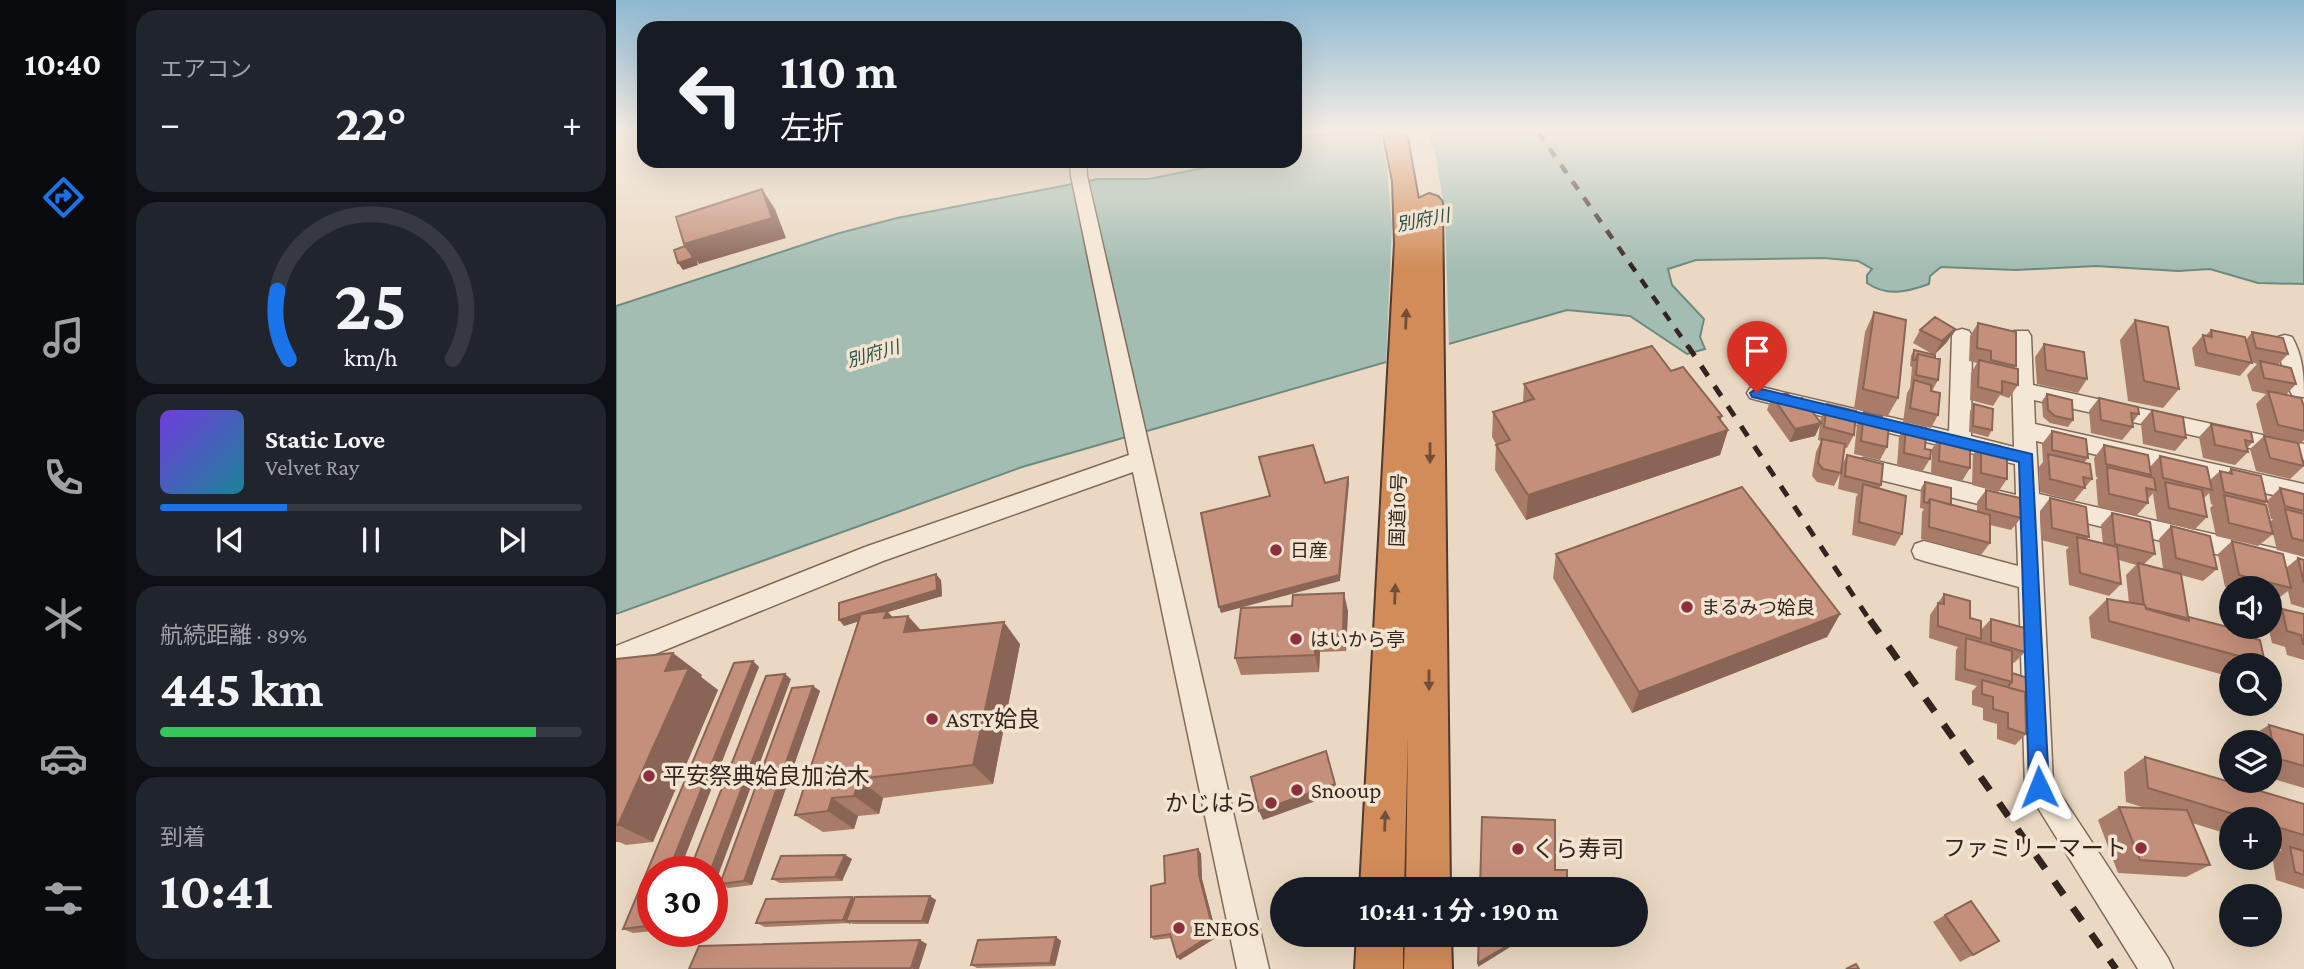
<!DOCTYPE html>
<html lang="ja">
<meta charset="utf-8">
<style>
:root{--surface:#171b24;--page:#20242c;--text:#f1f3f6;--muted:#9ea1a6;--line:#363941;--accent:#1a73e8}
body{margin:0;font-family:"Crimson Pro","Noto Sans JP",serif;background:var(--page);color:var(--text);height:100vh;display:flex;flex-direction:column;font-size:26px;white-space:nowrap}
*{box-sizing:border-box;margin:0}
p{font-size:23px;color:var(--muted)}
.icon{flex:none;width:38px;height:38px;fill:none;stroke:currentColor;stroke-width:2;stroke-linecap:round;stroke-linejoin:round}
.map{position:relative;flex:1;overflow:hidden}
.panel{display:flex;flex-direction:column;gap:10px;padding:10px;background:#0d0f14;width:490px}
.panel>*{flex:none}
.hud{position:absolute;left:21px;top:21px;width:665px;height:147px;border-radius:21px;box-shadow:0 7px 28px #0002;background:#171b24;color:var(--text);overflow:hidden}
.buttons{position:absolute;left:1603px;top:576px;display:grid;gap:14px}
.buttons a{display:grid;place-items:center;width:63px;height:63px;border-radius:50%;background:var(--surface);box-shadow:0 7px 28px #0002;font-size:35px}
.speed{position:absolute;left:21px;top:856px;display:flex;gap:14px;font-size:35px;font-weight:700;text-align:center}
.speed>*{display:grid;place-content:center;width:91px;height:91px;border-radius:50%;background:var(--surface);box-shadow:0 7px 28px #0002;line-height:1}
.speed .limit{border:10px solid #d22;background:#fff;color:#111}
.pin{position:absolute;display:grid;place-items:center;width:60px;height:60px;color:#fff;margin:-72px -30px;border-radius:50% 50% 50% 0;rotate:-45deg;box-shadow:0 0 7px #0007}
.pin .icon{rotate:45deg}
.me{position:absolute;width:77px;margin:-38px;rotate:358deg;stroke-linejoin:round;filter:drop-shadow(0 0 5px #0008)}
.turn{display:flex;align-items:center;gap:24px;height:147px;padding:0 28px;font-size:32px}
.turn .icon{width:91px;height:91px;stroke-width:2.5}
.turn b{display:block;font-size:49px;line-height:60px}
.big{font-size:52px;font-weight:700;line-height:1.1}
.panel .widget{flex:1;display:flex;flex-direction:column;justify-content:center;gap:10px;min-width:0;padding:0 24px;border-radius:21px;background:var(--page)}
.panel .dial{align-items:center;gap:0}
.dial svg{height:182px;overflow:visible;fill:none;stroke:var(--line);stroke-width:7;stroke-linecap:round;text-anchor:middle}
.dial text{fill:var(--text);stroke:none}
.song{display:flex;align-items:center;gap:21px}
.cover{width:84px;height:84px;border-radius:10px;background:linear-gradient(135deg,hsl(260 70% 55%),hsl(190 70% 35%))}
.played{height:7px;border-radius:4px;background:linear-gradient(90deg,var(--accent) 30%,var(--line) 30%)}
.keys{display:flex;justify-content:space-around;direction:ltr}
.heat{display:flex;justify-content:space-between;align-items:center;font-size:38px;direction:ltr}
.charge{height:10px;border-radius:5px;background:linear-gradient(90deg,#34c759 89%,var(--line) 0)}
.trip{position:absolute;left:654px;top:877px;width:378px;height:70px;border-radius:35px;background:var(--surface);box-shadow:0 7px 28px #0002;font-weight:700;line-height:70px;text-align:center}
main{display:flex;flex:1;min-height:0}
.menu{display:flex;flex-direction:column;width:126px;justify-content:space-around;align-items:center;background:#090b0e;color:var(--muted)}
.menu .icon{width:49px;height:49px}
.menu .on{color:var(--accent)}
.menu b{font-size:32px;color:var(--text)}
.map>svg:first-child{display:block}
</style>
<main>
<nav class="menu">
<b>10:40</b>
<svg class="icon on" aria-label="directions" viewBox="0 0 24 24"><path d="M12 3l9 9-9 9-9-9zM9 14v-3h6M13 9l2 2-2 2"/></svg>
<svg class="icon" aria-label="music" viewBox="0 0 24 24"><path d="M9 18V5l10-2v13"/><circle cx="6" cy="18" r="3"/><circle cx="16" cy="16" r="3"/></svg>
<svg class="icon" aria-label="phone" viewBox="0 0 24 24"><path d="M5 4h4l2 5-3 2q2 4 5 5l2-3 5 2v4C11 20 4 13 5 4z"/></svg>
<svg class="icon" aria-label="climate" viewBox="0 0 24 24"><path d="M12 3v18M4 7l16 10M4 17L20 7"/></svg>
<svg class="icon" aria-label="car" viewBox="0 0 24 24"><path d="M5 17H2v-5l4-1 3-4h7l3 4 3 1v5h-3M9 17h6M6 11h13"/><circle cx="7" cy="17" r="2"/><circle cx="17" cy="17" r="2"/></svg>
<svg class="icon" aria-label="filters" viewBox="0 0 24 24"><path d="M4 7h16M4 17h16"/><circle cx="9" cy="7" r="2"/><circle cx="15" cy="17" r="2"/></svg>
</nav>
<section class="panel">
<div class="widget"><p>エアコン</p>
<div class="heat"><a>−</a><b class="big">22°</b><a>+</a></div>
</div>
<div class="widget dial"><svg viewBox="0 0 100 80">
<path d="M14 69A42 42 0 1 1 86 69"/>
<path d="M14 69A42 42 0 0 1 9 39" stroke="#1a73e8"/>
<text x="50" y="56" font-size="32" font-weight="700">25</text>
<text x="50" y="72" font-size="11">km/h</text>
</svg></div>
<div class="widget">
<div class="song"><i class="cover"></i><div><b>Static Love</b><p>Velvet Ray</p></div></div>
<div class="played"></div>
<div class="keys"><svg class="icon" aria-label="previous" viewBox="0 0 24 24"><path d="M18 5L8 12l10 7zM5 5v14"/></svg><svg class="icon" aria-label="pause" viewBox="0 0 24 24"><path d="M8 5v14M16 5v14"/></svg><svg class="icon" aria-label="next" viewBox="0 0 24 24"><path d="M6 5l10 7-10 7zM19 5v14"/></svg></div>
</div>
<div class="widget"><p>航続距離 · 89%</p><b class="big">445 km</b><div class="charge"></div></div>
<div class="widget"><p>到着</p><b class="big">10:41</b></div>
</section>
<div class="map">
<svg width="1688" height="969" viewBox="0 0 1688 969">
<rect width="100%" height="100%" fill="#ead8c2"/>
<!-- water -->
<path fill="#a4bdb2" stroke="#6c8a7e" stroke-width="2" d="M712,132H1688V284L1642,283L1594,269L1562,271L1480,266L1400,270L1325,267L1314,276L1313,284C1291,292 1271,297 1251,283V275L1256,269L1242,261L1208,258L1080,260L1052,269L1056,285L1088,319L1084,337L1089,349L1071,354L1014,316L951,310L406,467L0,614V306L220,234L281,218L482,179H533L592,167L605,161H679V140Z"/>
<!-- pier -->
<path fill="#ead8c2" d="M764,132H812L820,157L829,214L833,348L770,366L776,225L771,167Z"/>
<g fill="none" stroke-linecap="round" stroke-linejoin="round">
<!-- minor casing -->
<g stroke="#826a5b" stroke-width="3">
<path id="minor" d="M454,161H470L471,176L653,969H621L517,472L267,561L0,670V646L249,547L513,455L455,176Z
M1346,329L1353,331L1356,336L1355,436L1398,447L1395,336L1398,331H1412L1415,336L1417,385L1688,444V460L1418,400L1419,424L1688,484V502L1420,441L1423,494L1688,555V575L1424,512L1437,783L1552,958L1557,969H1522L1409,787L1403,587L1308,561L1299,558L1296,551L1299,544L1308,541L1402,566L1400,510L1395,512L1248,476L1240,473L1237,467L1240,461L1248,458L1400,495L1399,464L1141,400L1134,398L1131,393L1134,388L1141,386L1333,431L1336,336L1339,331Z
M1669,335L1676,337C1687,356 1688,376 1688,397L1677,396L1674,391L1659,342L1662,337Z"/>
</g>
<!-- highway casing -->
<g stroke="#503a2f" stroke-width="4">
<path id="highway" d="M767,132H790L802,199L813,194L822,197L826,202L834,889H790L792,735L788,889H744L779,244L777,181Z
M741,934H787V969H739Z
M789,934H835L836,969H788Z"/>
</g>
<!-- minor -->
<use href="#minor" fill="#f5e7d5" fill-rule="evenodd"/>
<!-- highway -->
<use href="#highway" fill="#d28c5a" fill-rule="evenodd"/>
<!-- rail-far2 -->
<path stroke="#33251e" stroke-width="4.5" stroke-dasharray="10 10" stroke-linecap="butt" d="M922,132L1073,348"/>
<!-- rail-far1 -->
<path stroke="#33251e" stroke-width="5" stroke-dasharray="12 12" stroke-linecap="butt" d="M1072,346L1255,622"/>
<!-- rail -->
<path stroke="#33251e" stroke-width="7" stroke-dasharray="16 16" stroke-linecap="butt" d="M1254,620L1500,969"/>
</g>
<!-- wall -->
<path fill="#a97c6a" d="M1258,312L1282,398L1271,417L1238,409L1249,332Z
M1519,320L1563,389L1547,408L1512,401L1504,340Z
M1362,323L1400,366L1398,368L1402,385L1393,398L1384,395L1377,406L1354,400L1355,373L1361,363L1353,361L1354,336Z
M1339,329L1331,342L1318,355L1322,380L1316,391L1322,415L1315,428L1287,422L1291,393L1294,388L1296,367L1294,366L1295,356L1298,350L1318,355L1297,343L1304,330Z
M1595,330L1630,340L1636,332L1672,354L1662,365L1680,384L1670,395L1688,407V440L1682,446L1688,466L1674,479L1640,471L1634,449L1648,436L1640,404L1650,394L1636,391L1631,375L1641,364L1636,362L1624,376L1579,366L1576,348L1587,335H1590Z
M1428,344L1471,379L1462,393L1421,384L1419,357Z
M1055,371L1105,420L1112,430L1104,455L910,520L879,470L880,444L876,437L877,412L907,402L908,384Z
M1431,394L1457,420L1452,427L1434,423L1427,417L1426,401Z
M1156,396L1177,400L1204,423L1205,417L1211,404L1238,435L1231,448L1228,447L1225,467L1231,455L1265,485L1263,489L1286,534L1279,546L1236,535L1240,497L1242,494L1222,489L1224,474L1218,486L1201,482L1196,476L1200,452L1205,441L1202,440L1204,425L1199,436L1174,442L1151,410Z
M1483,398L1523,414L1517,422V427L1506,440L1475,433L1473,411Z
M1358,404L1376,430L1372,437L1353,432L1354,411Z
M1536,410L1570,438L1559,451L1527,444L1525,423Z
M1248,412L1266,421L1271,447L1264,460L1238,454L1241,425Z
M1290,424L1309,449L1314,459L1306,472L1281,466L1283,437Z
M1595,424L1637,442L1631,448L1632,452L1619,465L1587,458L1583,437Z
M1436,431L1472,458L1468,463L1476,479L1458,501L1424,492L1423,467L1427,462L1426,444Z
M1324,436L1354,468L1346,481L1315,474L1316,449Z
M1365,442L1384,451L1391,479L1382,492L1356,485L1357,455Z
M1488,445L1534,467L1544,456L1594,480L1604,471L1612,472L1615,469L1651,501L1664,488L1688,494V557L1661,550L1654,522L1657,519H1655L1651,502L1648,505L1657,534L1642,546L1600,536L1594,508L1597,505L1595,504L1593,493L1588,498L1591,517L1578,530L1541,520L1537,494L1538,492L1531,500L1532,503L1520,516L1482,507L1480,480L1482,477H1480L1478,458Z
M1309,482L1335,505L1361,512V502L1370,490L1405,518L1395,530L1374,525V543L1365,555L1305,539L1306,512L1308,509L1304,508L1305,488Z
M1434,498L1473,537L1470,540L1487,544L1485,525L1496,513L1539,554L1528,564L1547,569L1543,539L1555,526L1601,569L1587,581L1565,575L1572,617L1621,634L1649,663L1647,665H1615V677L1475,638L1473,617L1491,599L1513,603L1510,575L1520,565L1503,560L1505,584L1493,596L1453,585L1450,550L1453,547L1425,540L1424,511Z
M1616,541L1670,568L1682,558L1688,560V608L1675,604L1672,591L1660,600L1654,599V588H1615V589L1609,587L1602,554Z
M940,554L1224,614L1211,637L1016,713L937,578Z
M325,580L326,596L272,612L276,617L305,630L404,644L377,784L267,798L263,814L242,816L238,829L207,832L179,815L242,621L228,626Z
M1328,594L1365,630L1375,619L1409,652L1398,663L1396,662V673L1413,695L1409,699L1410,734L1399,745L1381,739V724L1367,720V708L1356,705V691L1361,686L1339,680L1340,650L1342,647L1313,638L1314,615Z
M1666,609L1688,614V660L1671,655L1669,647L1656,643L1652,626H1654V618Z
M732,611L730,651L704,652L703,672L625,675L619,658Z
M0,659L86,675L85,677L102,690L37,842L10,845L3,842H0Z
M137,661L143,667L37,872V931L17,933L7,929Z
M197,686L204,691L136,885L112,888L104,884Z
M1653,725L1688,735V788L1654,778V742H1629L1628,740Z
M1529,757L1688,804V889L1660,880L1656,855L1666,850L1654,846V819H1615V835L1576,823L1594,865L1570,877L1502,873L1482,820L1503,807L1529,808L1510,802L1508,772Z
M582,849L585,854L586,879L601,937L564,960L555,938L538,940L535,937L549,883Z
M229,855L236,859L226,881L164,883L156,879Z
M236,897L239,898L320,900L312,924H237L235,923L149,927L140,923Z
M1329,915L1383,941L1344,962L1317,922Z
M440,937L445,941L439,966L361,968L355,965Z"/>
<!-- shaded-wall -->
<path fill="#8a6556" d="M146,189L159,209L170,238L83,264L81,260L82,265L67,270L62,263L75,254L68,244Z
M1339,329L1331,342L1318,355L1326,341Z
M1106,416L1100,433L1112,430L1104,455L910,520L912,495Z
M1205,423L1199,436L1174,442L1179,429Z
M732,477L733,483L724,581L605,613L603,607Z
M320,574L325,580L326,596L272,612L288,630L292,616L312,638L289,641L268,618L270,613L228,626L223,620Z
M728,593L732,611L730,651L727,634Z
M1224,614L1211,637L1016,713L1023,692Z
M388,622L404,644L377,784L357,765Z
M700,635L704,652L703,672L699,655Z
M57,653L86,675L85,677L102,690L37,842L2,825L49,671Z
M137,661L143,667L63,872H52Z
M169,674L175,679L96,892V872H94Z
M197,686L204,691L136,885L128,881Z
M243,779L267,798L263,814L238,796Z
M719,784L722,793L647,820L643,811Z
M216,798L242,816L238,829L212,811Z
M582,849L585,854L586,879L601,937L564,960L561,957Z
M229,855L236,859L226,881L219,877Z
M314,896L320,900L312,924L306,921Z
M236,897L243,901L230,921L235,923L234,924L227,920Z
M37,911V929L30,926Z
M440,937L445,941L439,966L434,963Z
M904,938V941L862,967V963Z
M304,940L311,944L303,969H297L295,968Z"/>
<!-- building -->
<path fill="#c5907b" stroke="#8a6556" stroke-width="2" d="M146,189L156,218L68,244L60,217Z
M69,246L75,254L77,258L62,263L58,250Z
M1258,312L1290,320L1282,398L1247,389Z
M1319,317L1339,329L1326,341L1304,330Z
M1519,320L1552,327L1563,389L1528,381Z
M1362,323L1400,332V366L1375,360V351L1361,348Z
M1595,330L1629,337L1636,363L1591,353L1587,335L1596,337Z
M1636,332L1667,338L1672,354L1640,348Z
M1428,344L1468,352L1471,379L1430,370Z
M1036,346L1055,371L1067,367L1106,416L1102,417L1112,430L912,495L880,445L894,440L877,412L918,399L908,384Z
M1298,350L1319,355V358L1302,354L1299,360H1297Z
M1302,354L1324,359L1322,380L1300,375Z
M1363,360L1402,369V385L1386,381V393L1362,387Z
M1644,361L1675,368L1680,384L1648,378Z
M1298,380L1315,385V391L1324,393L1322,415L1294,408Z
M1652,391L1685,398L1688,407V431L1662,425Z
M1171,393L1177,400L1186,398L1205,423L1179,429L1156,396Z
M1431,394L1456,400L1457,420L1439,416L1432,410Z
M1483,398L1522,407L1523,414L1515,413L1517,427L1485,420Z
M1211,404L1240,411L1238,435L1208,427Z
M1358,404L1377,409L1376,430L1357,426Z
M1536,410L1567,417L1570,438L1539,431Z
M1248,412L1266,416V421L1273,422L1271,447L1245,441Z
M1290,424L1310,428L1309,449L1315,450L1314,459L1288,453Z
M1595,424L1635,432L1637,442L1629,440L1632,452L1599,445Z
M1436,431L1470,439L1472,458L1436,450Z
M1324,436L1354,444V468L1323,461Z
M1648,436L1682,443L1688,466L1654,458Z
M1206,439L1229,444L1225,473L1207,469L1202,463Z
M1365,442L1384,446V451L1391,453V479L1365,473Z
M697,445L709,483L732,477L723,575L603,607L585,513L654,496L643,457Z
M1488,445L1532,455L1535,475L1490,464Z
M1432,454L1474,464L1476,479L1467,477L1469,488L1434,479Z
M1231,455L1267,464L1265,485L1229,476Z
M1544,456L1591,467L1596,490L1547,478Z
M1491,467L1538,478L1540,490L1530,488L1532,503L1493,494Z
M1615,469L1645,476L1651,502L1608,492L1604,471L1616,474Z
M1309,482L1335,488V505L1314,499L1312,503L1308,502Z
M1549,482L1586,490L1591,517L1553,508Z
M1247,484L1290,496L1286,534L1243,522Z
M1126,487L1224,614L1023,692L940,554Z
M1664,488L1688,494V511L1669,506Z
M1370,490L1404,498L1405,518L1370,509Z
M1608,495L1650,505L1657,534L1613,523Z
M1434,498L1470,507L1473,537L1436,528Z
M1314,499L1374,515V543L1313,527Z
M1669,509L1688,514V541L1676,538Z
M1496,513L1534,522L1539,554L1499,544Z
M1555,526L1594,536L1601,569L1560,558Z
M1461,537L1501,547L1505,584L1464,573Z
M1616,541L1667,554L1675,588L1623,575Z
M1682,558L1688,560V583Z
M1522,563L1565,574L1572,617L1571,618L1530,608L1529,605H1528Z
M320,574L321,590L223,620V603Z
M728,593L727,634L700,635L699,655L619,658L625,608L676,606L677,595Z
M1328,594L1354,601V618L1365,621V639L1322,626V603L1328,604Z
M1491,599L1529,605L1530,609L1573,621V617L1620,629L1621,634L1644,640L1649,663L1493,621Z
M1666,609L1688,614V644H1687L1685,635L1671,631Z
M271,611L268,618L292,616L288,632L388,622L357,765L243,779L238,796L216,798L212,811L179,815L245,614Z
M1375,619L1409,628V652L1375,642Z
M1350,638L1396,651V682L1349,669Z
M57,653L49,671L73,668L2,825H0V659Z
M137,661L52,872H37V911L30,926L7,929L118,663Z
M1396,673L1412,678L1413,695L1409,694V692L1393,688V685L1396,682Z
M169,674L94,872H73L150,676Z
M1366,680L1409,692L1410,734L1392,728V713L1377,709V697L1366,694Z
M197,686L128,881L104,884L176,688Z
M1653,725L1688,735V766L1660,758Z
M710,751L719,784L643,811L635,777Z
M1529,757L1688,804V835L1654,825V819H1634L1532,788Z
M1503,807L1571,810L1594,865L1524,860Z
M866,817L939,820V870H951V889H864Z
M1674,847L1688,851V875L1679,872Z
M582,849L583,875L598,933L561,957L554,934L535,937V886L549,883L548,856Z
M229,855L219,877L156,879L165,856Z
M314,896L306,921H230L239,897Z
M236,897L227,920L140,923L150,899Z
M1355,901L1383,941L1357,955L1329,915Z
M863,934H904V938L862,963Z
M440,937L434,963L355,965L362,940Z
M304,940L295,968L73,969L83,946Z
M1240,964L1243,969H1230Z"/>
<!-- one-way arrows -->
<defs><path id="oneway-solid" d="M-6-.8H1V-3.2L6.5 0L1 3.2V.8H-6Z" transform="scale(1.75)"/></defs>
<g fill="#734e36">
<use href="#oneway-solid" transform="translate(790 319) rotate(-88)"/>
<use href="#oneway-solid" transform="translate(814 453) rotate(90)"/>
<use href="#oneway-solid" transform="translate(779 594) rotate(-88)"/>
<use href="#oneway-solid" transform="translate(813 680) rotate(90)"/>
<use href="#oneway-solid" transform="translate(769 821) rotate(-88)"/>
</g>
<!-- sky -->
<linearGradient id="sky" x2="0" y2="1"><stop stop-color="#8db8d2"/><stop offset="0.49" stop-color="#f6ede4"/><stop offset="1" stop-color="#f6ede4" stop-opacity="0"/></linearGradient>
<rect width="1688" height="267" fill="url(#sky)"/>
<!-- route -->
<path fill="#1a73e8" stroke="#114b97" stroke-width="2" d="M1141,388L1416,454L1433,787L1430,794L1423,797L1416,794L1413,787L1403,462L1136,397L1134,393Z"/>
<!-- markers -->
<g fill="#8c303e" stroke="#f2e4d1" stroke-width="2.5">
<circle cx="660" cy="550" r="7"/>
<circle cx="1071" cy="607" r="7"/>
<circle cx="680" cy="639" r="7"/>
<circle cx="316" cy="719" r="7"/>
<circle cx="33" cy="776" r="7"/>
<circle cx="681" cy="790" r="7"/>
<circle cx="655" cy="803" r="7"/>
<circle cx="1525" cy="848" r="7"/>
<circle cx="902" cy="849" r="7"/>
<circle cx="563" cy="928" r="7"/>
</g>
<g text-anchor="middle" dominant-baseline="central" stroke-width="7" stroke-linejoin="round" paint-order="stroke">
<!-- far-water labels -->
<g font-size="18" font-style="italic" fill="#2e524a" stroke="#f2e4d1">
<text transform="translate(807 220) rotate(-11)">別府川</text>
<text transform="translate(257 354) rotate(-16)">別府川</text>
</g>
<!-- street labels -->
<g font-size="19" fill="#33251e" stroke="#f2e4d1">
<text transform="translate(782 510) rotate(-88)">国道10号</text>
</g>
<!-- poi labels -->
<g font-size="19" fill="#33251e" stroke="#f2e4d1" text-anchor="start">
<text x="674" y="550">日産</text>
<text x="1085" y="607">まるみつ姶良</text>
<text x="694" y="639">はいから亭</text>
</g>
<!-- near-poi labels -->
<g font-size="23" fill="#33251e" stroke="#f2e4d1" text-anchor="start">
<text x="330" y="719">ASTY姶良</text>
<text x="47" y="776">平安祭典姶良加治木</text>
<text x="695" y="790">Snooup</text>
<text x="641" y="803" text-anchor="end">かじはら</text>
<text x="1511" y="848" text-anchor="end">ファミリーマート</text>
<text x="916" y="849">くら寿司</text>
<text x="577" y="928">ENEOS</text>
</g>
</g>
</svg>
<div class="buttons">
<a><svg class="icon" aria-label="sound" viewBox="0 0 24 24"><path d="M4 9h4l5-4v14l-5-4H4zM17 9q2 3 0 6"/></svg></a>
<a><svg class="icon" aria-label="search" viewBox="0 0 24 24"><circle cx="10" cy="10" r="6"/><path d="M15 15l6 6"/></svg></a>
<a><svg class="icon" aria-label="layers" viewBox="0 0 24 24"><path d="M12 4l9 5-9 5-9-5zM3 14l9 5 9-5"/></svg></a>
<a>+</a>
<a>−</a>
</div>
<div class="speed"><div class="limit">30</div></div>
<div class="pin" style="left:1141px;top:393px;background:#d93025"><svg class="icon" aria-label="arrive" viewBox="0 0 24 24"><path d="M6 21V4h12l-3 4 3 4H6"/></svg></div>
<svg class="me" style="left:1423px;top:787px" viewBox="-20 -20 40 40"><path d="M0-17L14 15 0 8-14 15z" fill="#1a73e8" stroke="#fff" stroke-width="4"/></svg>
<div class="trip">10:41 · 1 分 · 190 m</div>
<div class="hud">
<div class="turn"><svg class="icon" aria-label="left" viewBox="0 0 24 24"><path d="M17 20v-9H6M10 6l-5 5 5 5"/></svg><div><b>110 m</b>左折</div></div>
</div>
</div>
</main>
